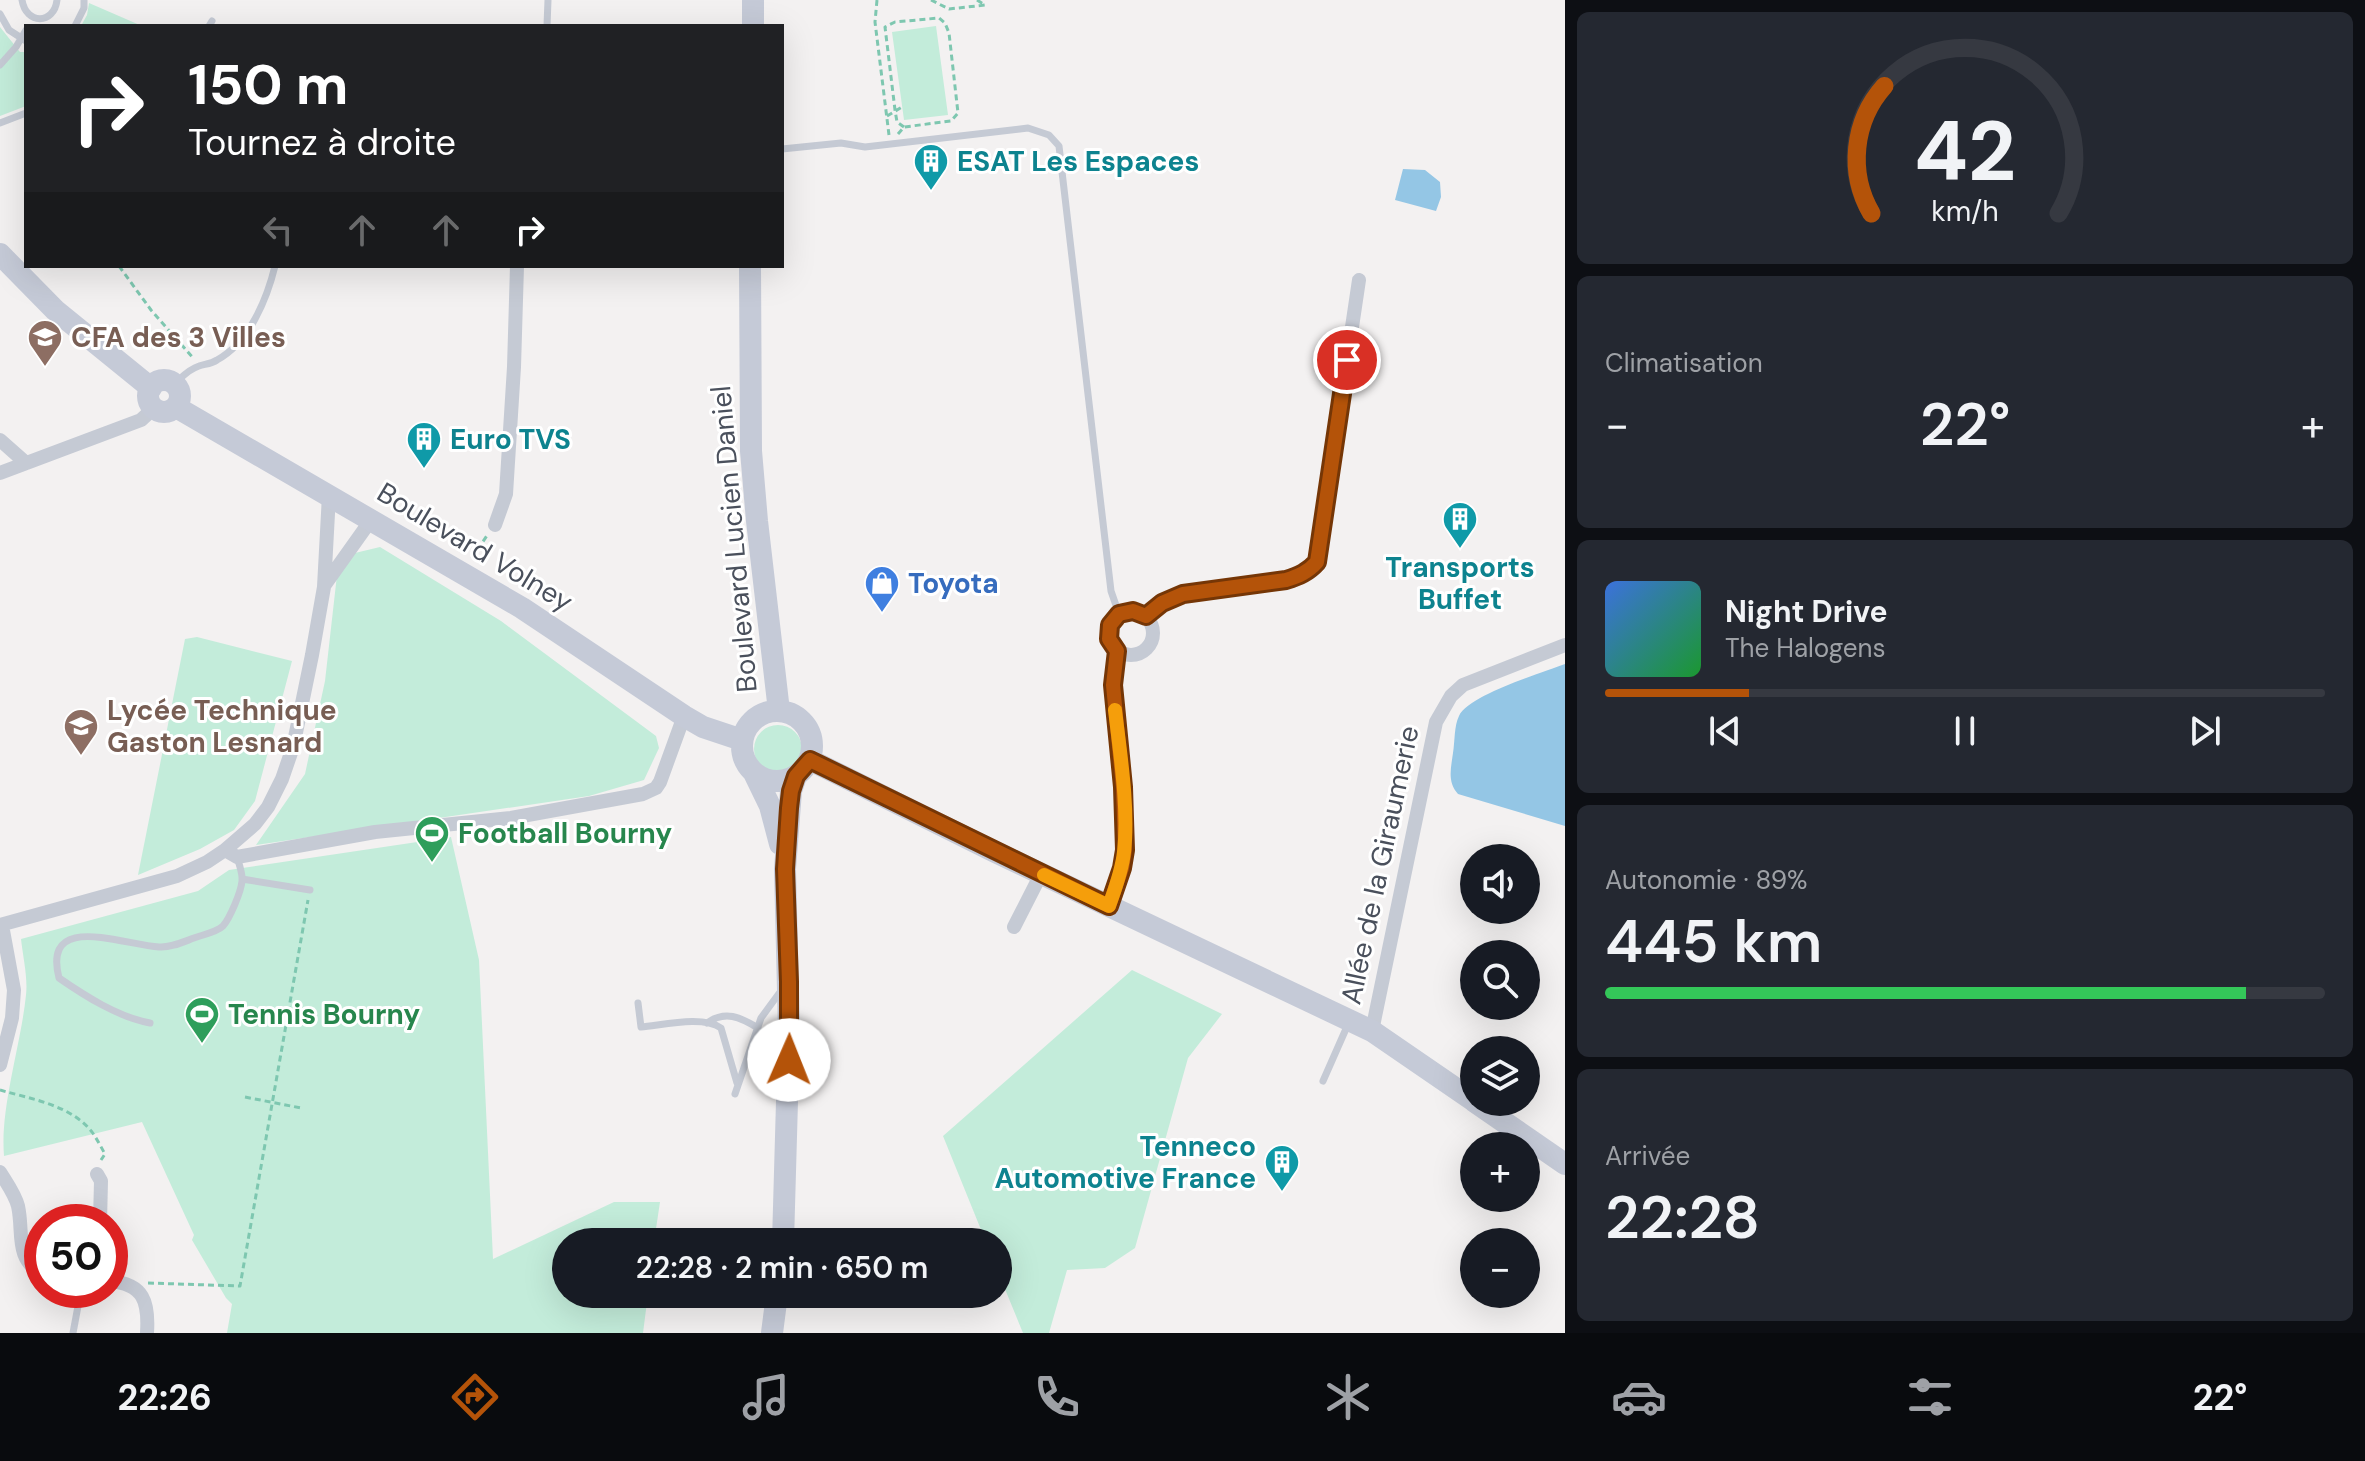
<!DOCTYPE html>
<html lang="fr">
<meta charset="utf-8">
<style>
:root{--surface:#171b24;--page:#242831;--text:#f1f3f6;--muted:#9ea1a6;--line:#363941;--accent:#b45309}
body{margin:0;font-family:"DM Sans",sans-serif;background:var(--page);color:var(--text);height:100vh;display:flex;flex-direction:column;font-size:30px;white-space:nowrap}
*{box-sizing:border-box;margin:0}
p{font-size:26px;color:var(--muted)}
.icon{flex:none;width:44px;height:44px;fill:none;stroke:currentColor;stroke-width:2;stroke-linecap:round;stroke-linejoin:round}
.map{position:relative;flex:1;overflow:hidden}
.sheet{display:flex;flex-direction:column;gap:12px;padding:12px;background:#0d0f14;width:800px}
.sheet>*{flex:none}
.hud{position:absolute;left:24px;top:24px;width:760px;height:244px;border-radius:0px;box-shadow:0 8px 32px #0002;background:#202124;color:#fff;overflow:hidden}
.tools{position:absolute;left:1460px;top:844px;display:grid;gap:16px}
.tools a{display:grid;place-items:center;width:80px;height:80px;border-radius:50%;background:var(--surface);box-shadow:0 8px 32px #0002;font-size:40px}
.speed{position:absolute;left:24px;top:1204px;display:flex;gap:16px;font-size:40px;font-weight:700;text-align:center}
.speed>*{display:grid;place-content:center;width:104px;height:104px;border-radius:50%;background:var(--surface);box-shadow:0 8px 32px #0002;line-height:1}
.speed .limit{border:12px solid #d22;background:#fff;color:#111}
.pin{position:absolute;display:grid;place-items:center;width:68px;height:68px;color:#fff;margin:-34px;border:4px solid #fff;border-radius:50%;box-shadow:0 2px 8px #0007}
.me{position:absolute;width:88px;margin:-44px;rotate:1deg;stroke-linejoin:round;filter:drop-shadow(0 0 6px #0008)}
.turn{display:flex;align-items:center;gap:28px;height:168px;padding:0 32px;font-size:36px}
.turn .icon{width:104px;height:104px;stroke-width:2.5}
.turn b{display:block;font-size:56px;line-height:68px}
.lanes{display:flex;align-items:center;height:76px;padding:0 32px;background:#0003;justify-content:center;gap:40px;direction:ltr}
.lanes .off{opacity:.35}
.big{font-size:60px;font-weight:600;line-height:1.1}
.sheet .tile{flex:1;display:flex;flex-direction:column;justify-content:center;gap:12px;min-width:0;padding:0 28px;border-radius:12px;background:var(--page)}
.sheet .dial{align-items:center;gap:0}
.dial svg{height:208px;overflow:visible;fill:none;stroke:var(--line);stroke-width:7;stroke-linecap:round;text-anchor:middle}
.dial text{fill:var(--text);stroke:none}
.song{display:flex;align-items:center;gap:24px}
.cover{width:96px;height:96px;border-radius:12px;background:linear-gradient(135deg,hsl(220 70% 55%),hsl(130 70% 35%))}
.played{height:8px;border-radius:4px;background:linear-gradient(90deg,var(--accent) 20%,var(--line) 20%)}
.keys{display:flex;justify-content:space-around;direction:ltr}
.heat{display:flex;justify-content:space-between;align-items:center;font-size:44px;direction:ltr}
.charge{height:12px;border-radius:6px;background:linear-gradient(90deg,#34c759 89%,var(--line) 0)}
.trip{position:absolute;left:552px;top:1228px;width:460px;height:80px;border-radius:40px;background:var(--surface);box-shadow:0 8px 32px #0002;font-weight:600;line-height:80px;text-align:center}
.tabs{display:flex;height:128px;justify-content:space-around;align-items:center;background:#090b0e;color:var(--muted)}
.tabs .icon{width:56px;height:56px}
.tabs .active{color:var(--accent)}
.tabs b{font-size:36px;color:var(--text)}
main{display:flex;flex:1;min-height:0}
.map>svg:first-child{display:block}
</style>
<main>
<div class="map">
<svg width="1565" height="1333" viewBox="0 0 1565 1333">
<rect width="100%" height="100%" fill="#f3f1f1"/>
<!-- green -->
<path fill="#c3ecda" d="M89,3L142,26H81L87,15Z
M936,26L948,115L904,120L892,32Z
M0,27L20,52H26V106L0,116Z
M380,547L501,621L656,736L659,748L644,780L589,796L256,845L305,774L325,681L337,575L355,553Z
M197,637L292,661L255,801L234,830L200,849L138,875L185,639Z
M754 749a24 24 0 1 1 48 0a24 24 0 1 1-48 0Z
M451,837L479,960L493,1259L614,1202H660L654,1242H566V1294H648L643,1333H227L232,1304L226,1298L192,1240L194,1235L142,1122L4,1156C0,1107 21,1045 26,995C28,978 23,957 21,939L198,891L229,870Z
M1132,970L1222,1014L1188,1058L1135,1248L1105,1268L1067,1270L1049,1333H1023L998,1272V1242H986L943,1136Z"/>
<!-- water -->
<path fill="#94c6e5" d="M1403,169L1425,170L1440,182L1441,197L1436,211L1395,200Z
M1565,664V826L1458,794C1447,782 1451,768 1453,753C1455,741 1454,726 1459,716C1469,695 1542,673 1565,664Z"/>
<g fill="none" stroke-linecap="round" stroke-linejoin="round">
<!-- path -->
<path stroke="#7ec7b0" stroke-width="3" stroke-dasharray="6 4" stroke-linecap="butt" d="M877,0L875,22L889,135
M931,0L949,9L985,5
M977,0L985,5
M26,58V83
M887,116L902,107
M898,134L904,127L951,121L958,113L949,33L945,23L939,18L895,22L885,27L895,110L897,122L904,127
M119,266L151,310L194,359
M472,558L488,534
M0,1090C31,1099 71,1105 92,1132C97,1139 101,1147 105,1154L101,1160
M245,1097L301,1108
M148,1283L240,1286L308,900"/>
<!-- lane -->
<path stroke="#c5cad4" stroke-width="7" d="M22,0C26,25 54,25 57,0
M0,14L9,30L26,41
M75,26L84,8V0
M209,26L212,21
M547,26L548,0
M0,65L16,47L26,30
M0,123L26,113
M782,149L841,143L865,147L1028,128L1049,135L1059,146L1111,591L1119,614
M174,384C182,377 189,369 199,366C205,364 211,364 217,360C249,343 267,299 275,266
M242,879L310,890
M638,1003L641,1027C663,1025 703,1015 721,1028L737,1083
M150,1023C118,1017 85,996 59,978C42,911 123,945 159,947C170,948 183,942 194,938C202,935 217,932 223,926C230,918 241,892 242,881C243,874 239,864 237,857
M707,1023C725,1010 740,1017 758,1028
M1323,1081L1349,1022
M735,1094L761,1018L783,988
M73,1333L81,1290"/>
<!-- street -->
<path stroke="#c5cad4" stroke-width="14" d="M0,440L26,463
M0,473L141,420L154,408
M495,525L506,494L514,367L517,266
M324,586L371,520
M1109 633a22 22 0 1 1 44 0a22 22 0 1 1-44 0Z
M1146,616L1162,603L1183,594L1286,580L1300,576L1317,562L1359,280
M225,850L237,857L375,832L511,818L643,794L656,788L660,782L684,716
M1109,906L1122,868L1125,850L1123,787L1113,685L1117,651
M0,925L177,876L207,862L225,850L255,824L268,807L282,779L293,747L312,655L324,587L329,495
M1014,927L1041,874
M1372,1031L1436,722L1451,696L1463,685L1565,645
M0,1065L12,1018L14,990L2,925
M0,1172C6,1182 15,1194 18,1206C24,1233 14,1258 42,1274
M97,1174L101,1181L100,1222
M110,1281C144,1284 149,1302 147,1333"/>
<!-- secondary -->
<path stroke="#c5cad7" stroke-width="22" d="M753,26V0
M0,254L55,310L151,388
M750,266L751,451L757,521L779,711
M148 396a16 16 0 1 1 32 0a16 16 0 1 1-32 0Z
M176,407L522,608L684,716L703,727L742,740
M742 746a35 35 0 1 1 70 0a35 35 0 1 1-70 0Z
M810,760L993,851L1372,1031L1474,1101
M754,773L770,806L780,844
M1475,1102L1565,1164
M783,1242L789,1031L785,869L791,791L796,776
M772,1333L777,1294"/>
</g>
<g fill="none" stroke-linecap="round" stroke-linejoin="round">
<!-- route casing -->
<g stroke="#753606" stroke-width="20">
<path id="route" d="M789,1060V982L785,869L789,808L791,791L796,776L810,760L1109,906L1122,868L1125,850L1123,787L1113,685L1117,651L1109,639L1110,625L1119,614L1133,611L1146,616L1162,603L1183,594L1286,580C1299,576 1308,572 1317,562L1347,360"/>
</g>
<!-- route -->
<use href="#route" stroke="#b45309" stroke-width="14"/>
<!-- slow -->
<path stroke="#f59e0b" stroke-width="14" d="M1044,875L1109,906C1115,889 1122,871 1124,852C1129,809 1120,753 1115,710"/>
</g>
<!-- icons -->
<defs>
<g id="building-pin" transform="scale(1.8)"><path d="M0 17L-7.5 6A9.5 9.5 0 1 1 7.5 6Z" fill="#0f9aa8" stroke="#fff"/><path d="M-4-6H4V6H1V3H-1V6H-4ZM-2.5-4.3h1.7v1.8h-1.7ZM.8-4.3h1.7v1.8H.8ZM-2.5-1h1.7V.8h-1.7ZM.8-1h1.7V.8H.8Z" fill="#fff"/></g>
<g id="school-pin" transform="scale(1.8)"><path d="M0 17L-7.5 6A9.5 9.5 0 1 1 7.5 6Z" fill="#8d6e63" stroke="#fff"/><path d="M0-5L7-2L0 1L-7-2ZM-4 1L0 2.5L4 1V4Q0 6-4 4Z" fill="#fff"/></g>
<g id="shop-pin" transform="scale(1.8)"><path d="M0 17L-7.5 6A9.5 9.5 0 1 1 7.5 6Z" fill="#3f7fe0" stroke="#fff"/><path d="M-5-2.5h2.3a2.7 3.5 0 0 1 5.4 0H5L5.5 6h-11ZM-1.5-2.5h3a1.5 2.3 0 0 0-3 0Z" fill="#fff"/></g>
<g id="stadium-pin" transform="scale(1.8)"><path d="M0 17L-7.5 6A9.5 9.5 0 1 1 7.5 6Z" fill="#2e9e5b" stroke="#fff"/><path d="M0-5a6.5 5 0 1 0 0 10a6.5 5 0 1 0 0-10ZM-3.5-1.8h7v3.6h-7Z" fill="#fff"/></g>
</defs>
<g fill-rule="evenodd">
<use href="#building-pin" x="931" y="161"/>
<use href="#school-pin" x="45" y="337"/>
<use href="#building-pin" x="424" y="439"/>
<use href="#building-pin" x="1460" y="519"/>
<use href="#shop-pin" x="882" y="583"/>
<use href="#school-pin" x="81" y="726"/>
<use href="#stadium-pin" x="432" y="833"/>
<use href="#stadium-pin" x="202" y="1014"/>
<use href="#building-pin" x="1282" y="1162"/>
</g>
<g text-anchor="middle" dominant-baseline="central" stroke-width="6" stroke-linejoin="round" paint-order="stroke">
<!-- culture labels -->
<g font-size="28" font-weight="bold" fill="#0d838f" stroke="#fff" text-anchor="start">
<text x="957" y="161">ESAT Les Espaces</text>
<text x="450" y="439">Euro TVS</text>
<text x="1460" y="567" text-anchor="middle">Transports<tspan x="1460" dy="32">Buffet</tspan></text>
<text x="1256" y="1146" text-anchor="end">Tenneco<tspan x="1256" dy="32">Automotive France</tspan></text>
</g>
<!-- education labels -->
<g font-size="28" font-weight="bold" fill="#785e54" stroke="#fff" text-anchor="start">
<text x="71" y="337">CFA des 3 Villes</text>
<text x="107" y="710">Lycée Technique<tspan x="107" dy="32">Gaston Lesnard</tspan></text>
</g>
<!-- street labels -->
<g font-size="28" fill="#4a505c" stroke="#fff">
<text transform="translate(734 539) rotate(-95)">Boulevard Lucien Daniel</text>
<text transform="translate(475 547) rotate(31)">Boulevard Volney</text>
<text transform="translate(1380 865) rotate(-78)">Allée de la Giraumerie</text>
</g>
<!-- shop labels -->
<g font-size="28" font-weight="bold" fill="#366cbe" stroke="#fff" text-anchor="start">
<text x="908" y="583">Toyota</text>
</g>
<!-- leisure labels -->
<g font-size="28" font-weight="bold" fill="#27864d" stroke="#fff" text-anchor="start">
<text x="458" y="833">Football Bourny</text>
<text x="228" y="1014">Tennis Bourny</text>
</g>
</g>
</svg>
<div class="tools">
<a><svg class="icon" aria-label="sound" viewBox="0 0 24 24"><path d="M4 9h4l5-4v14l-5-4H4zM17 9q2 3 0 6"/></svg></a>
<a><svg class="icon" aria-label="search" viewBox="0 0 24 24"><circle cx="10" cy="10" r="6"/><path d="M15 15l6 6"/></svg></a>
<a><svg class="icon" aria-label="layers" viewBox="0 0 24 24"><path d="M12 4l9 5-9 5-9-5zM3 14l9 5 9-5"/></svg></a>
<a>+</a>
<a>−</a>
</div>
<div class="speed"><div class="limit">50</div></div>
<div class="pin" style="left:1347px;top:360px;background:#d93025"><svg class="icon" aria-label="arrive" viewBox="0 0 24 24"><path d="M6 21V4h12l-3 4 3 4H6"/></svg></div>
<svg class="me" style="left:789px;top:1060px" viewBox="-20 -20 40 40"><circle r="19" fill="#fff"/><path d="M0-13L10 11 0 6-10 11z" fill="#b45309"/></svg>
<div class="trip">22:28 · 2 min · 650 m</div>
<div class="hud">
<div class="turn"><svg class="icon" aria-label="right" viewBox="0 0 24 24"><path d="M7 20v-9h11M14 6l5 5-5 5"/></svg><div><b>150 m</b>Tournez à droite</div></div>
<div class="lanes"><svg class="icon off" aria-label="left" viewBox="0 0 24 24"><path d="M17 20v-9H6M10 6l-5 5 5 5"/></svg><svg class="icon off" aria-label="ahead" viewBox="0 0 24 24"><path d="M12 20V5M6 11l6-6 6 6"/></svg><svg class="icon off" aria-label="ahead" viewBox="0 0 24 24"><path d="M12 20V5M6 11l6-6 6 6"/></svg><svg class="icon" aria-label="right" viewBox="0 0 24 24"><path d="M7 20v-9h11M14 6l5 5-5 5"/></svg></div>
</div>
</div>
<section class="sheet">
<div class="tile dial"><svg viewBox="0 0 100 80">
<path d="M14 69A42 42 0 1 1 86 69"/>
<path d="M14 69A42 42 0 0 1 19 20" stroke="#b45309"/>
<text x="50" y="56" font-size="32" font-weight="700">42</text>
<text x="50" y="72" font-size="11">km/h</text>
</svg></div>
<div class="tile"><p>Climatisation</p>
<div class="heat"><a>−</a><b class="big">22°</b><a>+</a></div>
</div>
<div class="tile">
<div class="song"><i class="cover"></i><div><b>Night Drive</b><p>The Halogens</p></div></div>
<div class="played"></div>
<div class="keys"><svg class="icon" aria-label="previous" viewBox="0 0 24 24"><path d="M18 5L8 12l10 7zM5 5v14"/></svg><svg class="icon" aria-label="pause" viewBox="0 0 24 24"><path d="M8 5v14M16 5v14"/></svg><svg class="icon" aria-label="next" viewBox="0 0 24 24"><path d="M6 5l10 7-10 7zM19 5v14"/></svg></div>
</div>
<div class="tile"><p>Autonomie · 89%</p><b class="big">445 km</b><div class="charge"></div></div>
<div class="tile"><p>Arrivée</p><b class="big">22:28</b></div>
</section>
</main>
<nav class="tabs">
<b>22:26</b>
<svg class="icon active" aria-label="directions" viewBox="0 0 24 24"><path d="M12 3l9 9-9 9-9-9zM9 14v-3h6M13 9l2 2-2 2"/></svg>
<svg class="icon" aria-label="music" viewBox="0 0 24 24"><path d="M9 18V5l10-2v13"/><circle cx="6" cy="18" r="3"/><circle cx="16" cy="16" r="3"/></svg>
<svg class="icon" aria-label="phone" viewBox="0 0 24 24"><path d="M5 4h4l2 5-3 2q2 4 5 5l2-3 5 2v4C11 20 4 13 5 4z"/></svg>
<svg class="icon" aria-label="climate" viewBox="0 0 24 24"><path d="M12 3v18M4 7l16 10M4 17L20 7"/></svg>
<svg class="icon" aria-label="car" viewBox="0 0 24 24"><path d="M5 17H2v-5l4-1 3-4h7l3 4 3 1v5h-3M9 17h6M6 11h13"/><circle cx="7" cy="17" r="2"/><circle cx="17" cy="17" r="2"/></svg>
<svg class="icon" aria-label="filters" viewBox="0 0 24 24"><path d="M4 7h16M4 17h16"/><circle cx="9" cy="7" r="2"/><circle cx="15" cy="17" r="2"/></svg>
<b>22°</b>
</nav>
